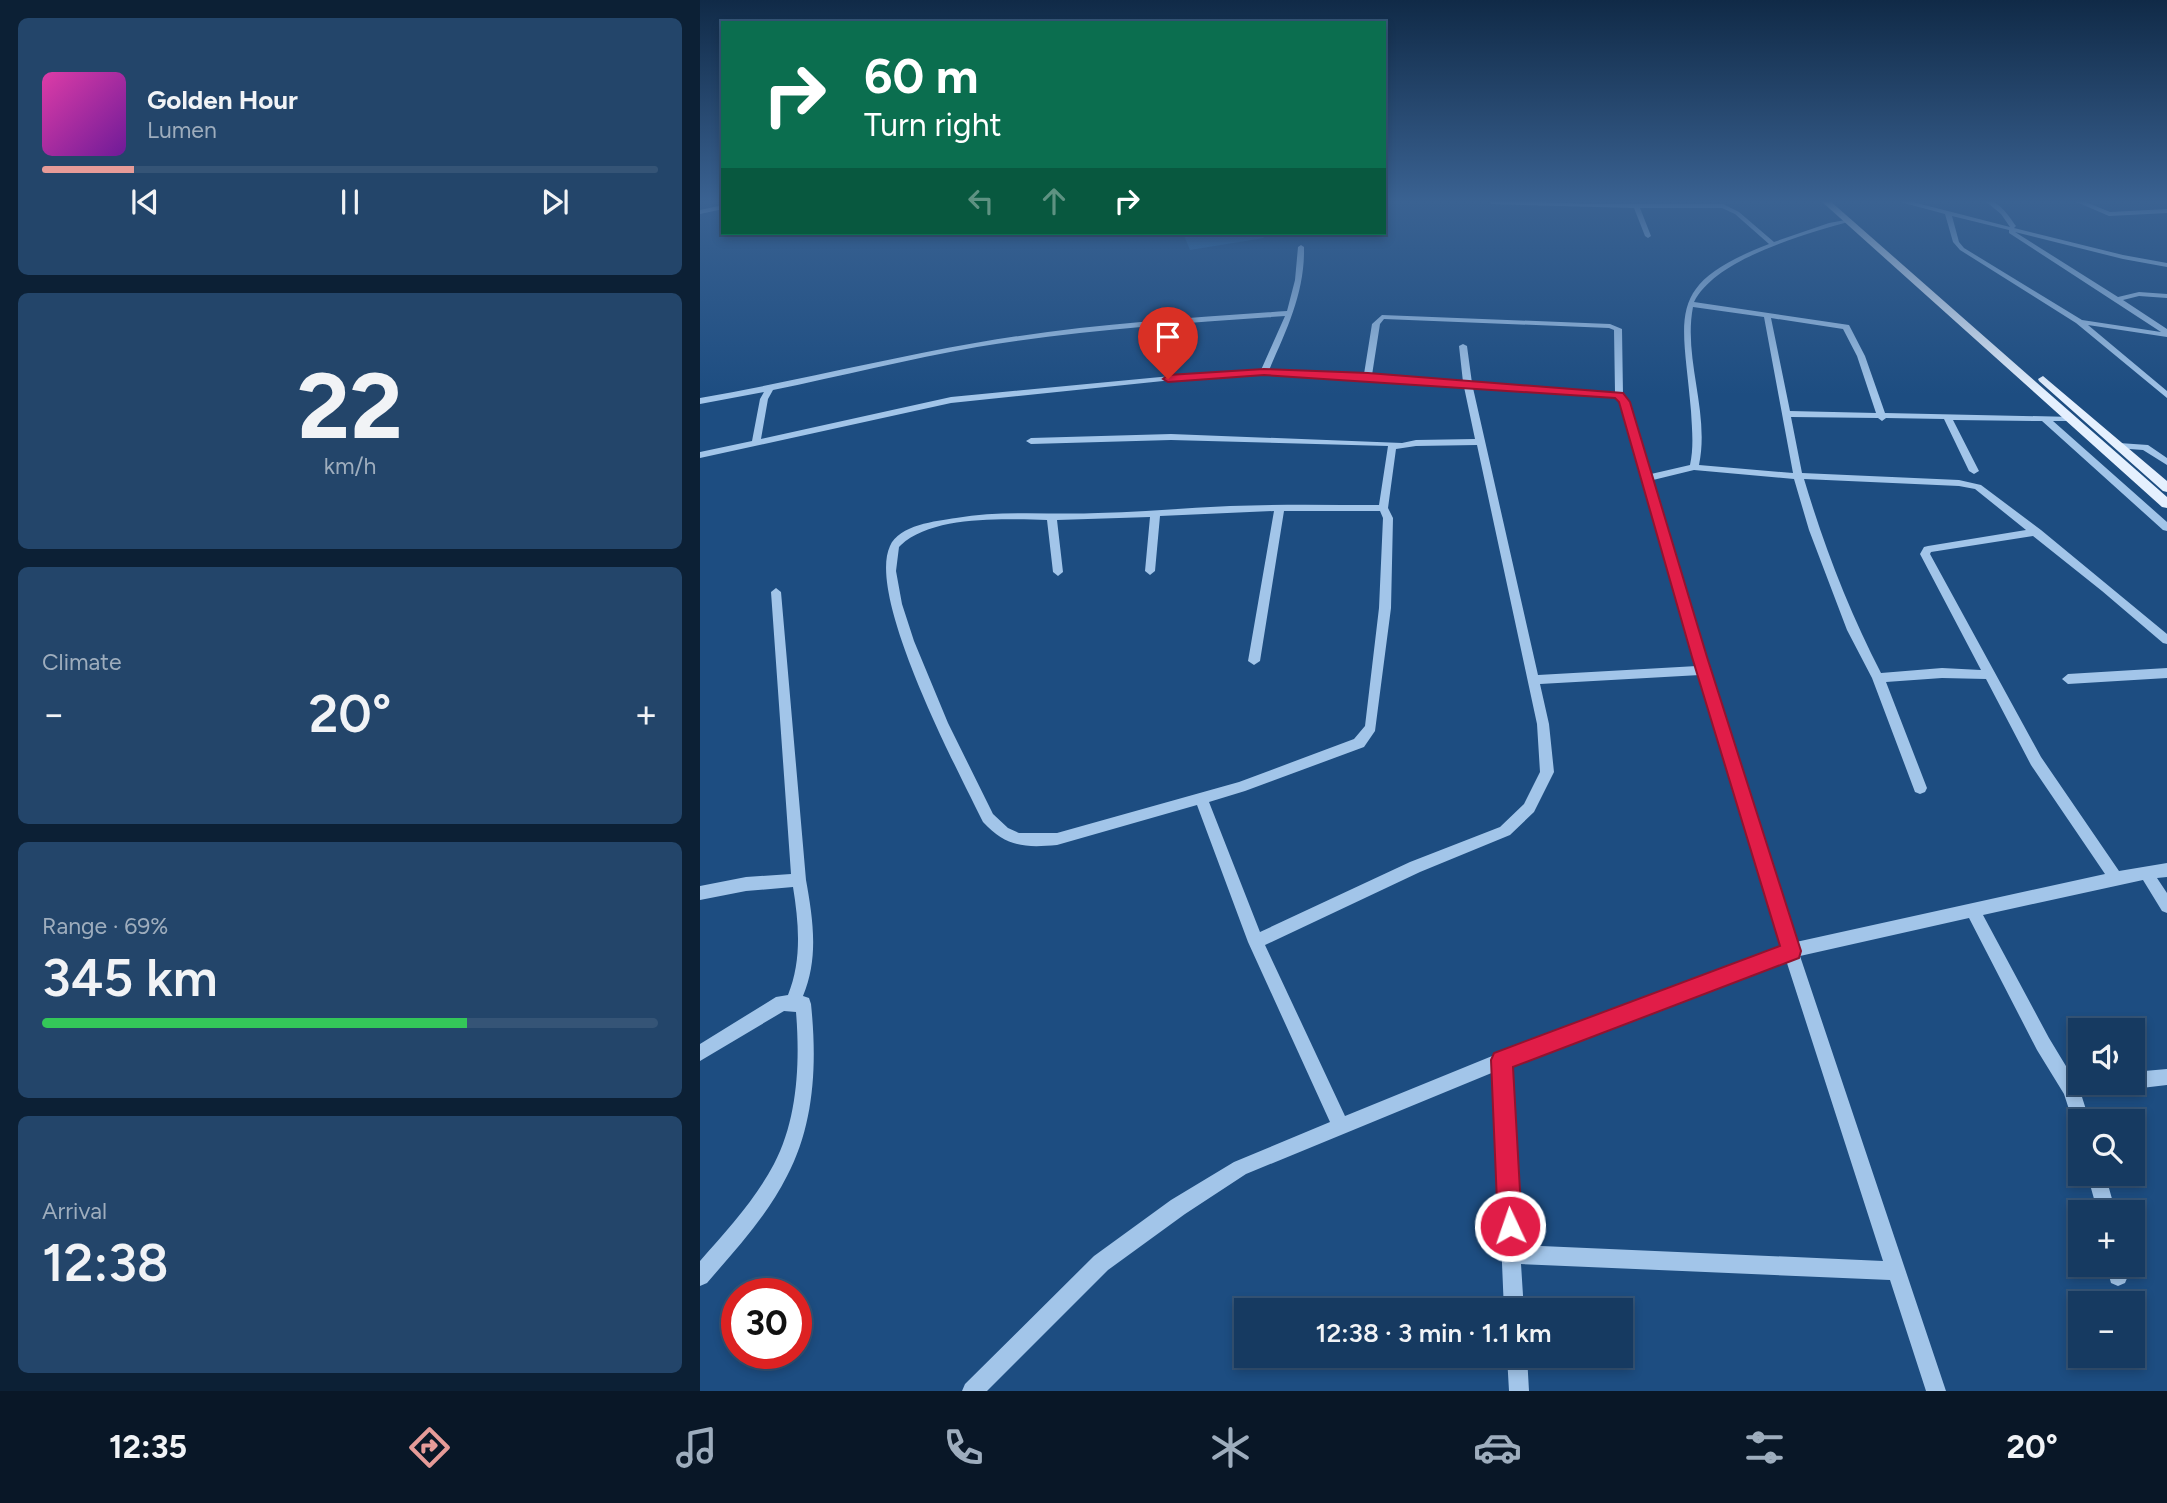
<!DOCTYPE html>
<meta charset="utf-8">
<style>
:root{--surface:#163a61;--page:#23456a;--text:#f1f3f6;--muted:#9eadbd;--line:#355476;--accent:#e69b98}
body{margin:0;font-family:Figtree,sans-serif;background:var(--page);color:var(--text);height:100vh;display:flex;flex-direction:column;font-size:26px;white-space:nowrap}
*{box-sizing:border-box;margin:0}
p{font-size:23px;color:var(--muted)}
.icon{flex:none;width:38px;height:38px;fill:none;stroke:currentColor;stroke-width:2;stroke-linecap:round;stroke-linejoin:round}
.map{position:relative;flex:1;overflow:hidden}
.details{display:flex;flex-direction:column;gap:18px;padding:18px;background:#0c2035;width:700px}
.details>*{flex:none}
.guide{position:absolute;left:21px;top:21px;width:665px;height:214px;border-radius:0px;box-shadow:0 4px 10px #0003,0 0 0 2px var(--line);background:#0b6e4f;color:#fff;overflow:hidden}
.fabs{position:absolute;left:1368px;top:1018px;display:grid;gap:14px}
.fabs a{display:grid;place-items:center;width:77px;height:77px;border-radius:0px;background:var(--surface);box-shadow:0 4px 10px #0003,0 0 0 2px var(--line);font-size:35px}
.speed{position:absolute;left:21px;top:1278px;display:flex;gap:14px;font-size:35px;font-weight:700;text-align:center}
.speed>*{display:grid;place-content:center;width:91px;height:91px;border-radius:50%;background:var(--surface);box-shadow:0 4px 10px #0003,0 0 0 2px var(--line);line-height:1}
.speed .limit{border:10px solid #d22;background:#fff;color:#111}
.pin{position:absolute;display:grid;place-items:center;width:60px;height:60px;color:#fff;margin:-72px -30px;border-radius:50% 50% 50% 0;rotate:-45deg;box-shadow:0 0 7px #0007}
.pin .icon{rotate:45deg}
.me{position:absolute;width:77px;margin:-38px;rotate:357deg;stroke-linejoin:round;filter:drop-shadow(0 0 5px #0008)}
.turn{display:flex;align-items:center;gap:24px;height:147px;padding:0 28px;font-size:32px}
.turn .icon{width:91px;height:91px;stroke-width:2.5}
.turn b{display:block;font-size:49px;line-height:60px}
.lanes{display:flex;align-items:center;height:66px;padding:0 28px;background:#0003;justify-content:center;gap:35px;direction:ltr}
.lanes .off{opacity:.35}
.big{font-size:52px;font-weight:600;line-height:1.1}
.details .card{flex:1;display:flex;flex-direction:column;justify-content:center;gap:10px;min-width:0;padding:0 24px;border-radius:10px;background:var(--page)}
.details .dial{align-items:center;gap:0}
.dial b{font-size:91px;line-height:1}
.song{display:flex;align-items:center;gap:21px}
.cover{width:84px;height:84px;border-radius:10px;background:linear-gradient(135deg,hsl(320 70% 55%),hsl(280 70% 35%))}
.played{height:7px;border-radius:4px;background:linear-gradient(90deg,var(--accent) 15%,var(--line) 15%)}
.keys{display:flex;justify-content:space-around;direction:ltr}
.heat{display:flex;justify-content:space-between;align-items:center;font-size:38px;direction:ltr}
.charge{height:10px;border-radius:5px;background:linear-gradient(90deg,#34c759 69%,var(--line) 0)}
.trip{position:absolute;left:534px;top:1298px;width:399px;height:70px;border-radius:0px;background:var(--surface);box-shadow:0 4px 10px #0003,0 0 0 2px var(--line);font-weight:600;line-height:70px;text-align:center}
.tab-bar{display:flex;height:112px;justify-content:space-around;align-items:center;background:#091727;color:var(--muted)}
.tab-bar .icon{width:49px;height:49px}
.tab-bar .current{color:var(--accent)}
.tab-bar b{font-size:32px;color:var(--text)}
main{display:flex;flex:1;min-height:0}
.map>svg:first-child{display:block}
</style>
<main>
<section class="details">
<div class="card">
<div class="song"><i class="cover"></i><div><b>Golden Hour</b><p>Lumen</p></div></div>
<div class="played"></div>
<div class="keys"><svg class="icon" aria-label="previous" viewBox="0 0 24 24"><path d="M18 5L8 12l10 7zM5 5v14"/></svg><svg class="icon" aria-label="pause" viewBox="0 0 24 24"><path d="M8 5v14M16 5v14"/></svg><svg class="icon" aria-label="next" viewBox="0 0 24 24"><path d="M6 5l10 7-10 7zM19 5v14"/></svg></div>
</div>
<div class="card dial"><b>22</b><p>km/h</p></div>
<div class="card"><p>Climate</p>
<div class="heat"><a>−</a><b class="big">20°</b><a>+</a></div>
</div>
<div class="card"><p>Range · 69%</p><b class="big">345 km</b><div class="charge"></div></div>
<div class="card"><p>Arrival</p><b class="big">12:38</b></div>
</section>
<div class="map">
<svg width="1467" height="1391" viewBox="0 0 1467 1391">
<rect width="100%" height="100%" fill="#1d4d81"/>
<!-- green -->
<path fill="#276099" d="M483,233H561L564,238L490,250Z"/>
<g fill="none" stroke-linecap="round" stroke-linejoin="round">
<!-- minor -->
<path fill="#a2c5e9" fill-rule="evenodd" d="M1193,200H1205L1310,227L1301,214L1284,200C1299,200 1308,215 1316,226L1314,228L1423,255L1467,263V267L1423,259L1315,232L1418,297L1439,292L1467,294V298L1439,296L1423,300L1467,329V337L1388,325L1467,391V398L1376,323L1260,250L1253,242L1245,214ZM1252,216L1309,230V233L1461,332L1382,320L1264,248L1259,242Z
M1372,200H1381L1410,212L1467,209V213L1409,216Z
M789,201L897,204H1023L1039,212L1074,242L1129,223L1151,219V221C1106,234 1016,258 994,302L1149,325L1165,356L1185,413L1374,417V421H1353L1467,522V531L1463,530L1342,421L1253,420L1279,471L1274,474L1269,471L1244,419L1186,418L1182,421L1178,418L1091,417L1102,473L1259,480L1281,485L1341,530L1467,634V644L1463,643L1402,591L1333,536L1231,552L1230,554L1341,757L1419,871L1467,863V877L1457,878L1467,893V913L1462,911L1443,880L1283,915L1349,1038L1375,1081L1381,1080V1083H1433V1072L1467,1069V1085L1433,1089L1427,1087L1420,1092L1382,1097L1390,1122H1381V1131L1375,1128L1364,1094L1337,1050L1269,918L1100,956L1246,1391H1226L1190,1280L821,1264L824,1311H804L794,1072L546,1174L485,1214L408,1270L287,1391H262L265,1384L394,1256L471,1200L534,1162L630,1122L548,942L497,805L357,845C325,848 306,847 283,822C258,771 166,597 190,546C199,525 236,521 256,518C303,510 351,515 398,513C442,512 486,508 530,506C580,504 629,505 679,505L688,446L471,440L331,444L326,441L331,438L471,434L702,443L716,440L775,439L764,387L668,380L564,374L492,378L251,403L0,458V452L52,441L60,399L64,392L0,404V398C92,382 183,359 275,343C378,325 483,318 587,311L595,280L598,247L601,245L604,247C605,292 587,329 569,370L664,374L672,324L682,315L910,324L922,329L923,395L929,402L951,474L990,465C994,447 992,429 991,411C983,314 963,285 1069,244L1035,214L1022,208H940L951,236L948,238L945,236L934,208L791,204ZM993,307L1064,317L1093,473L999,465C1010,412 983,359 993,307ZM585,316L561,370L492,374L251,397L61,439L68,399L73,390C141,376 209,359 277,347C379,330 482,323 585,316ZM1071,318L1143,329L1157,356L1176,413L1090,411ZM684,319L909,328L914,330L915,392L772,383L767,346L763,344L759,346L763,382L672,375L680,324ZM773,388L909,396L916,397L921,403L997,666L838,675ZM777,445L837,724L840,772L824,804L800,827L710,862L560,932L509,802L545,791L664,747L675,731L691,608L693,518L688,508L696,449L716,446ZM994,470L1094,479L1109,530L1147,630L1172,678L1215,792L1220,794L1225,792L1227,788L1186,682L1242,678L1286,679L1331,765L1405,874L1096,942L1006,657L953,480ZM1104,479L1259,486L1275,489L1326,530L1228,546L1224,547L1220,554L1281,670L1242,668L1181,673C1149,611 1124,546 1104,479ZM574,511L548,661L554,665L560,661L584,511H680L683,518L679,608L665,726L654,739L539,782L357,833H319L308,828L293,814L248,723L214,641L202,604L196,571L199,547L201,545C233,515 306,519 347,520L353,572L358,576L363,572L357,520L450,517L445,571L450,575L455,571L460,516ZM1000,675L1082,947L802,1052L645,1116L565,945L720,872L810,835L834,812L854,772L849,724L840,684ZM1086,960L1183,1261L820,1245L811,1065Z
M23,205V209L0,214V210Z
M1419,443L1448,445L1467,458V465L1443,450L1416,448V444Z
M76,588L81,592L106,880C113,919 119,958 103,996L109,998L111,1004C117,1062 115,1123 87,1176C67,1216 36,1249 7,1283L0,1286V1261C27,1230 55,1200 74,1164C98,1119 100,1061 96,1012L84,1011L0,1061V1044L76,997L88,995C102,960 99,924 93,887L46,891L0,900V886L46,877L91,874L71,592Z
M1467,668V678L1368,684L1362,679L1368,674Z
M1387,1174H1405L1416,1213H1398Z
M1406,1265H1426L1428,1276L1425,1283L1418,1286L1411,1283Z
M807,1356H827L829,1391H809Z"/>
<!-- major -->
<path fill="#e5f0fe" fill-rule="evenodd" d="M1120,200H1129L1467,497V508L1462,507Z
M1343,376L1467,481V492L1463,491L1339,381L1338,379Z"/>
</g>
<!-- sky -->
<linearGradient id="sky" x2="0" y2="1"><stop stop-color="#102a47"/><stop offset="0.51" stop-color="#3a6292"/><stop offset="1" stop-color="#3a6292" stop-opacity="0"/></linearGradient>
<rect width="1467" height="395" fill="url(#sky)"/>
<!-- route -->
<path fill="#e11d48" stroke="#92132f" stroke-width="2" d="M564,369L668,373L923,393L930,402L1007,657L1101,951L1099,958L1091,961L813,1067L822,1226L818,1235L810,1239L801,1235L798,1226L791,1060L794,1053L1080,946L992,657L919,402L915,398L564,375L468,382L463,379L468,375Z"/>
</svg>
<div class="fabs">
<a><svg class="icon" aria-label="sound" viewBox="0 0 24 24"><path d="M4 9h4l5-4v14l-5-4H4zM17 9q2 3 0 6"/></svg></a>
<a><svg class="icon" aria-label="search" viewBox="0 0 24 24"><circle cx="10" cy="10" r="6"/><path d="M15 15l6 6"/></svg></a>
<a>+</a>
<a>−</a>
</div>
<div class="speed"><div class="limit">30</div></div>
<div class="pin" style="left:468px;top:379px;background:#d93025"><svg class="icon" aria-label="arrive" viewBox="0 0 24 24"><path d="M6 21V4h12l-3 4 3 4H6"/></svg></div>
<svg class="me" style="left:810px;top:1226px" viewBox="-20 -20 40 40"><circle r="17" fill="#e11d48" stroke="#fff" stroke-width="3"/><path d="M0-11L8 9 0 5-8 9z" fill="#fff"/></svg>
<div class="trip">12:38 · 3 min · 1.1 km</div>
<div class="guide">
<div class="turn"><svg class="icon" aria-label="right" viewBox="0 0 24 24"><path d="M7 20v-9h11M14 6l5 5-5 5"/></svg><div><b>60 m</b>Turn right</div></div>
<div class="lanes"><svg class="icon off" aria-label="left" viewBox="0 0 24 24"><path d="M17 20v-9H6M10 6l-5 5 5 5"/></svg><svg class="icon off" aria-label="ahead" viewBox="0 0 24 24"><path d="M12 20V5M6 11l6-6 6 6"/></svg><svg class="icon" aria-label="right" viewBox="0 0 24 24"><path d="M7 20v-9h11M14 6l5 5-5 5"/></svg></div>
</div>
</div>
</main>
<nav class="tab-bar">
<b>12:35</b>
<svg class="icon current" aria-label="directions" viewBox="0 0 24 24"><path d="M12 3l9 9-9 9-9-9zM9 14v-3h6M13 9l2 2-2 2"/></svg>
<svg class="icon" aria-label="music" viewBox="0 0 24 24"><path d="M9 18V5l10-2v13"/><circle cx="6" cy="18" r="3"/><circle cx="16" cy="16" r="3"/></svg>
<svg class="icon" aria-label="phone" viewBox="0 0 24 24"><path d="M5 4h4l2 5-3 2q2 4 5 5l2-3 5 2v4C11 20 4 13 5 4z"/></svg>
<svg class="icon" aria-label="climate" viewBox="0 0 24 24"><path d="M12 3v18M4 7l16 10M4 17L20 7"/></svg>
<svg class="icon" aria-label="car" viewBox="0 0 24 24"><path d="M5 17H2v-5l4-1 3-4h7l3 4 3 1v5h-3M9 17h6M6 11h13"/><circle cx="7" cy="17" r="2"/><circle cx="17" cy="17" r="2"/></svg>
<svg class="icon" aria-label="filters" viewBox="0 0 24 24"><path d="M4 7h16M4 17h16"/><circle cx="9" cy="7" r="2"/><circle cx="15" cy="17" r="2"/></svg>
<b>20°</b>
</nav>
